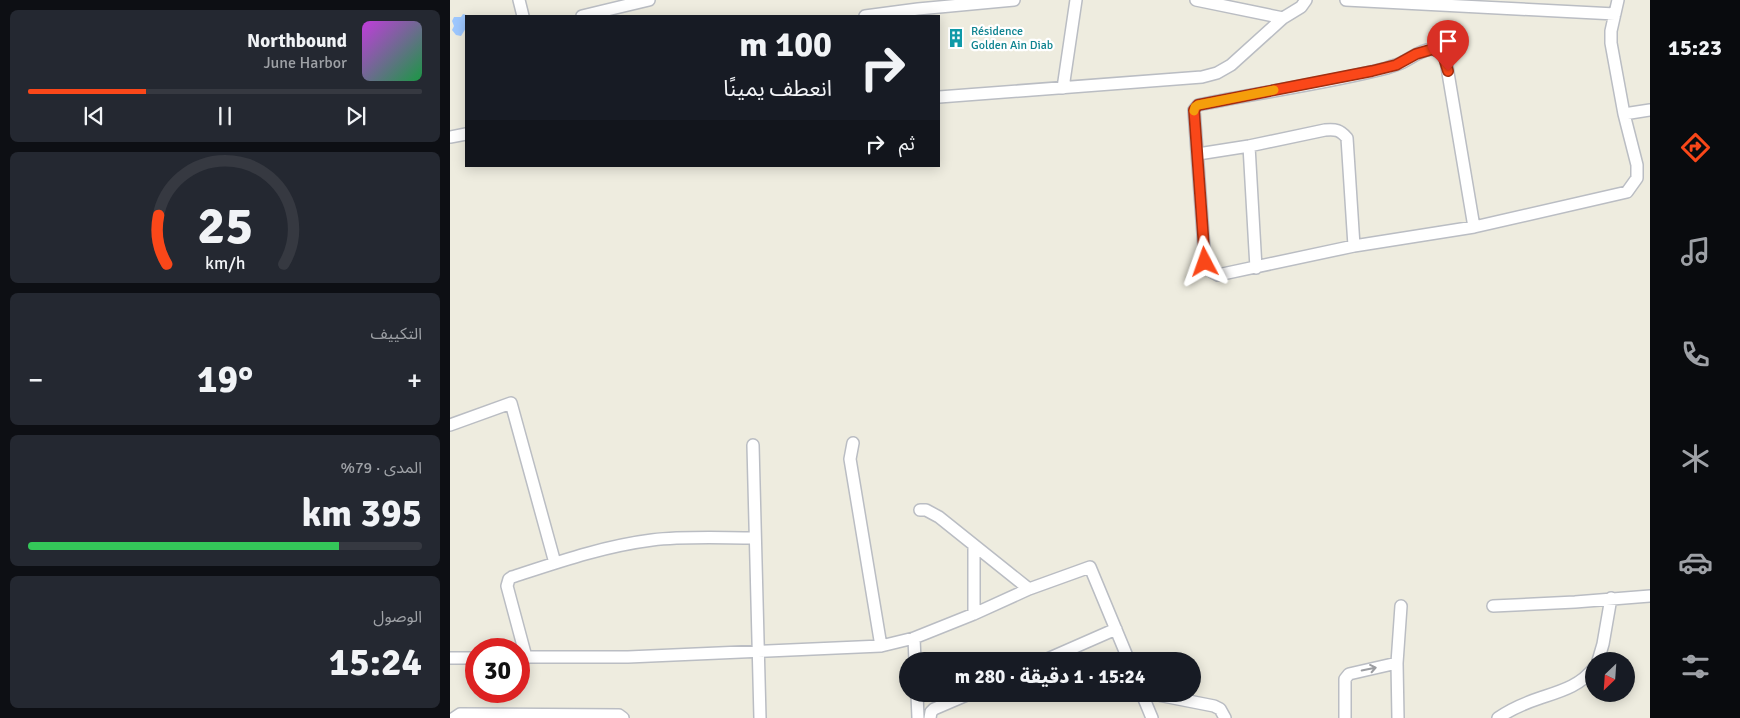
<!DOCTYPE html>
<html lang="ar">
<meta charset="utf-8">
<style>
:root{--surface:#171b24;--page:#242831;--text:#f1f3f6;--muted:#9ea1a6;--line:#363941;--accent:#fa4719}
body{margin:0;font-family:Signika,"Noto Sans Arabic",sans-serif;background:var(--page);color:var(--text);direction:rtl;height:100vh;display:flex;flex-direction:column;font-size:19px;white-space:nowrap}
*{box-sizing:border-box;margin:0}
p{font-size:16px;color:var(--muted)}
.icon{flex:none;width:28px;height:28px;fill:none;stroke:currentColor;stroke-width:2;stroke-linecap:round;stroke-linejoin:round}
.map{position:relative;flex:1;overflow:hidden;direction:ltr}
.side{display:flex;flex-direction:column;gap:10px;padding:10px;background:#0d0f14;width:450px}
.side>*{flex:none}
.banner{position:absolute;left:15px;top:15px;width:475px;height:152px;border-radius:0px;box-shadow:0 2px 12px #0003;direction:rtl;background:#171b24;color:var(--text);overflow:hidden}
.needle{width:32px;rotate:205deg}
.tools{position:absolute;left:1135px;top:652px;display:grid;gap:10px}
.tools a{display:grid;place-items:center;width:50px;height:50px;border-radius:50%;background:var(--surface);box-shadow:0 2px 12px #0003;font-size:25px}
.speed{position:absolute;left:15px;top:638px;display:flex;gap:10px;font-size:25px;font-weight:700;text-align:center}
.speed>*{display:grid;place-content:center;width:65px;height:65px;border-radius:50%;background:var(--surface);box-shadow:0 2px 12px #0003;line-height:1}
.speed .limit{border:8px solid #d22;background:#fff;color:#111}
.pin{position:absolute;display:grid;place-items:center;width:42px;height:42px;color:#fff;margin:-51px -21px;border-radius:50% 50% 50% 0;rotate:-45deg;box-shadow:0 0 5px #0007}
.pin .icon{rotate:45deg}
.me{position:absolute;width:55px;margin:-28px;rotate:356deg;stroke-linejoin:round;filter:drop-shadow(0 0 4px #0008)}
.turn{display:flex;align-items:center;gap:18px;height:105px;padding:0 25px;font-size:22px}
.turn .icon{width:65px;height:65px;stroke-width:2.5}
.turn b{display:block;font-size:35px;line-height:42px}
.then{display:flex;align-items:center;height:48px;padding:0 25px;background:#0003;gap:10px;font-size:19px}
.big{font-size:38px;font-weight:800;line-height:1.1}
.side .widget{flex:1;display:flex;flex-direction:column;justify-content:center;gap:8px;min-width:0;padding:0 18px;border-radius:8px;background:var(--page)}
.side .dial{align-items:center;gap:0}
.dial svg{height:130px;overflow:visible;fill:none;stroke:var(--line);stroke-width:7;stroke-linecap:round;text-anchor:middle}
.dial text{fill:var(--text);stroke:none}
.song{display:flex;align-items:center;gap:15px}
.cover{width:60px;height:60px;border-radius:8px;background:linear-gradient(135deg,hsl(290 70% 55%),hsl(140 70% 35%))}
.played{height:5px;border-radius:2px;background:linear-gradient(90deg,var(--accent) 30%,var(--line) 30%)}
.keys{display:flex;justify-content:space-around;direction:ltr}
.heat{display:flex;justify-content:space-between;align-items:center;font-size:28px;direction:ltr}
.charge{height:8px;border-radius:4px;background:linear-gradient(90deg,#34c759 79%,var(--line) 0)}
.trip{position:absolute;left:449px;top:652px;width:302px;height:50px;border-radius:25px;background:var(--surface);box-shadow:0 2px 12px #0003;font-weight:800;line-height:50px;text-align:center;direction:rtl}
main{display:flex;flex:1;min-height:0}
.tabs{display:flex;flex-direction:column;width:90px;justify-content:space-around;align-items:center;background:#090b0e;color:var(--muted)}
.tabs .icon{width:35px;height:35px}
.tabs .current{color:var(--accent)}
.tabs b{font-size:22px;color:var(--text)}
.map>svg:first-child{display:block}
</style>
<main>
<nav class="tabs">
<b>15:23</b>
<svg class="icon current" aria-label="directions" viewBox="0 0 24 24"><path d="M12 3l9 9-9 9-9-9zM9 14v-3h6M13 9l2 2-2 2"/></svg>
<svg class="icon" aria-label="music" viewBox="0 0 24 24"><path d="M9 18V5l10-2v13"/><circle cx="6" cy="18" r="3"/><circle cx="16" cy="16" r="3"/></svg>
<svg class="icon" aria-label="phone" viewBox="0 0 24 24"><path d="M5 4h4l2 5-3 2q2 4 5 5l2-3 5 2v4C11 20 4 13 5 4z"/></svg>
<svg class="icon" aria-label="climate" viewBox="0 0 24 24"><path d="M12 3v18M4 7l16 10M4 17L20 7"/></svg>
<svg class="icon" aria-label="car" viewBox="0 0 24 24"><path d="M5 17H2v-5l4-1 3-4h7l3 4 3 1v5h-3M9 17h6M6 11h13"/><circle cx="7" cy="17" r="2"/><circle cx="17" cy="17" r="2"/></svg>
<svg class="icon" aria-label="filters" viewBox="0 0 24 24"><path d="M4 7h16M4 17h16"/><circle cx="9" cy="7" r="2"/><circle cx="15" cy="17" r="2"/></svg>
</nav>
<div class="map">
<svg width="1200" height="718" viewBox="0 0 1200 718">
<rect width="100%" height="100%" fill="#eeecdf"/>
<!-- water -->
<path fill="#9ec8ff" d="M13,14L20,16H16V28L11,36L6,35L2,30L4,26L2,21L4,17H11Z"/>
<g fill="none" stroke-linecap="round" stroke-linejoin="round">
<!-- street casing -->
<g stroke="#babdc3" stroke-width="14">
<path id="street" d="M69,0L73,16
M746,0L833,18
M896,0L1165,14
M132,16L199,0
M415,16L468,9L564,0
M613,88L626,0
M489,97L752,77L767,73L781,65L833,18L851,7L856,0
M1174,114L1200,110
M0,137L16,134
M799,146L806,268
M748,154L799,146L875,130C886,129 890,130 897,138L904,246
M1024,227L996,61C986,37 966,56 951,63C947,65 941,66 937,68C875,84 811,92 748,105L744,110L755,262C758,269 761,272 768,275L904,246L1024,227L1177,192L1187,178V165L1174,114L1161,43V31L1168,0
M0,425L61,403L105,563
M403,443L400,459L431,646
M303,445L310,718
M470,510H476L489,517L579,589
M524,546V614
M1043,606L1125,602L1200,596
M464,638L465,661
M69,657H178L431,646L464,638L524,614L579,589L640,567L679,661
M76,657L57,586L59,579L62,577C108,562 154,546 202,540C236,536 270,538 305,538
M0,658H26
M593,661L666,629
M1148,661L1153,644L1161,598
M467,694L468,718
M692,694L702,718
M703,694L764,706L770,709L775,718
M4,718L10,714L169,715L173,718
M480,718L481,712L484,709L519,694
M895,718V679L899,674L947,663
M948,718L947,663L951,606
M1048,718C1061,709 1075,703 1090,698C1111,691 1130,686 1144,668"/>
</g>
<!-- street -->
<use href="#street" stroke="#fff" stroke-width="11"/>
</g>
<!-- one-way arrows -->
<defs><path id="oneway-shaft" d="M-6 0H5M1.5-3L5.5 0L1.5 3" fill="none" stroke-width="1.6" stroke-linecap="round" stroke-linejoin="round" transform="scale(1.25)"/></defs>
<use stroke="#9b9da1" href="#oneway-shaft" transform="translate(919 669) rotate(-12)"/>
<g fill="none" stroke-linecap="round" stroke-linejoin="round">
<!-- route casing -->
<g stroke="#a22e10" stroke-width="12">
<path id="route" d="M755,262L744,110L748,105L922,71L946,65L966,54L983,49L993,55L998,71"/>
</g>
<!-- route -->
<use href="#route" stroke="#fa4719" stroke-width="9"/>
<!-- slow -->
<path stroke="#f59e0b" stroke-width="9" d="M744,111L745,107L748,105L824,90"/>
</g>
<!-- icons -->
<defs>
<g id="building-bare" transform="scale(1.5)"><path d="M-4-6H4V6H1V3H-1V6H-4ZM-2.5-4.3h1.7v1.8h-1.7ZM.8-4.3h1.7v1.8H.8ZM-2.5-1h1.7V.8h-1.7ZM.8-1h1.7V.8H.8Z" fill="#0f9aa8" stroke="#fff" stroke-width="2.5" paint-order="stroke"/></g>
</defs>
<g fill-rule="evenodd">
<use href="#building-bare" x="506" y="38"/>
</g>
<g text-anchor="middle" dominant-baseline="central" stroke-width="4.5" stroke-linejoin="round" paint-order="stroke">
<!-- culture labels -->
<g font-size="12" fill="#0d838f" stroke="#fff" text-anchor="start">
<text x="521" y="31">Résidence<tspan x="521" dy="14">Golden Ain Diab</tspan></text>
</g>
</g>
</svg>
<div class="tools">
<a><svg class="needle" viewBox="-14 -14 28 28"><path d="M0-13l5 13h-10z" fill="#e53935"/><path d="M0 13l5-13h-10z" fill="#9ea1a6"/></svg></a>
</div>
<div class="speed"><div class="limit">30</div></div>
<div class="pin" style="left:998px;top:71px;background:#d93025"><svg class="icon" aria-label="arrive" viewBox="0 0 24 24"><path d="M6 21V4h12l-3 4 3 4H6"/></svg></div>
<svg class="me" style="left:755px;top:262px" viewBox="-20 -20 40 40"><path d="M0-17L14 15 0 8-14 15z" fill="#fa4719" stroke="#fff" stroke-width="4"/></svg>
<div class="trip">15:24 · 1 دقيقة · 280 m</div>
<div class="banner">
<div class="turn"><svg class="icon" aria-label="right" viewBox="0 0 24 24"><path d="M7 20v-9h11M14 6l5 5-5 5"/></svg><div><b>100 m</b>انعطف يمينًا</div></div>
<div class="then">ثم<svg class="icon" aria-label="right" viewBox="0 0 24 24"><path d="M7 20v-9h11M14 6l5 5-5 5"/></svg></div>
</div>
</div>
<section class="side">
<div class="widget">
<div class="song"><i class="cover"></i><div><b>Northbound</b><p>June Harbor</p></div></div>
<div class="played"></div>
<div class="keys"><svg class="icon" aria-label="previous" viewBox="0 0 24 24"><path d="M18 5L8 12l10 7zM5 5v14"/></svg><svg class="icon" aria-label="pause" viewBox="0 0 24 24"><path d="M8 5v14M16 5v14"/></svg><svg class="icon" aria-label="next" viewBox="0 0 24 24"><path d="M6 5l10 7-10 7zM19 5v14"/></svg></div>
</div>
<div class="widget dial"><svg viewBox="0 0 100 80">
<path d="M14 69A42 42 0 1 1 86 69"/>
<path d="M14 69A42 42 0 0 1 9 39" stroke="#fa4719"/>
<text x="50" y="56" font-size="32" font-weight="700">25</text>
<text x="50" y="72" font-size="11">km/h</text>
</svg></div>
<div class="widget"><p>التكييف</p>
<div class="heat"><a>−</a><b class="big">19°</b><a>+</a></div>
</div>
<div class="widget"><p>المدى · 79%</p><b class="big">395 km</b><div class="charge"></div></div>
<div class="widget"><p>الوصول</p><b class="big">15:24</b></div>
</section>
</main>
